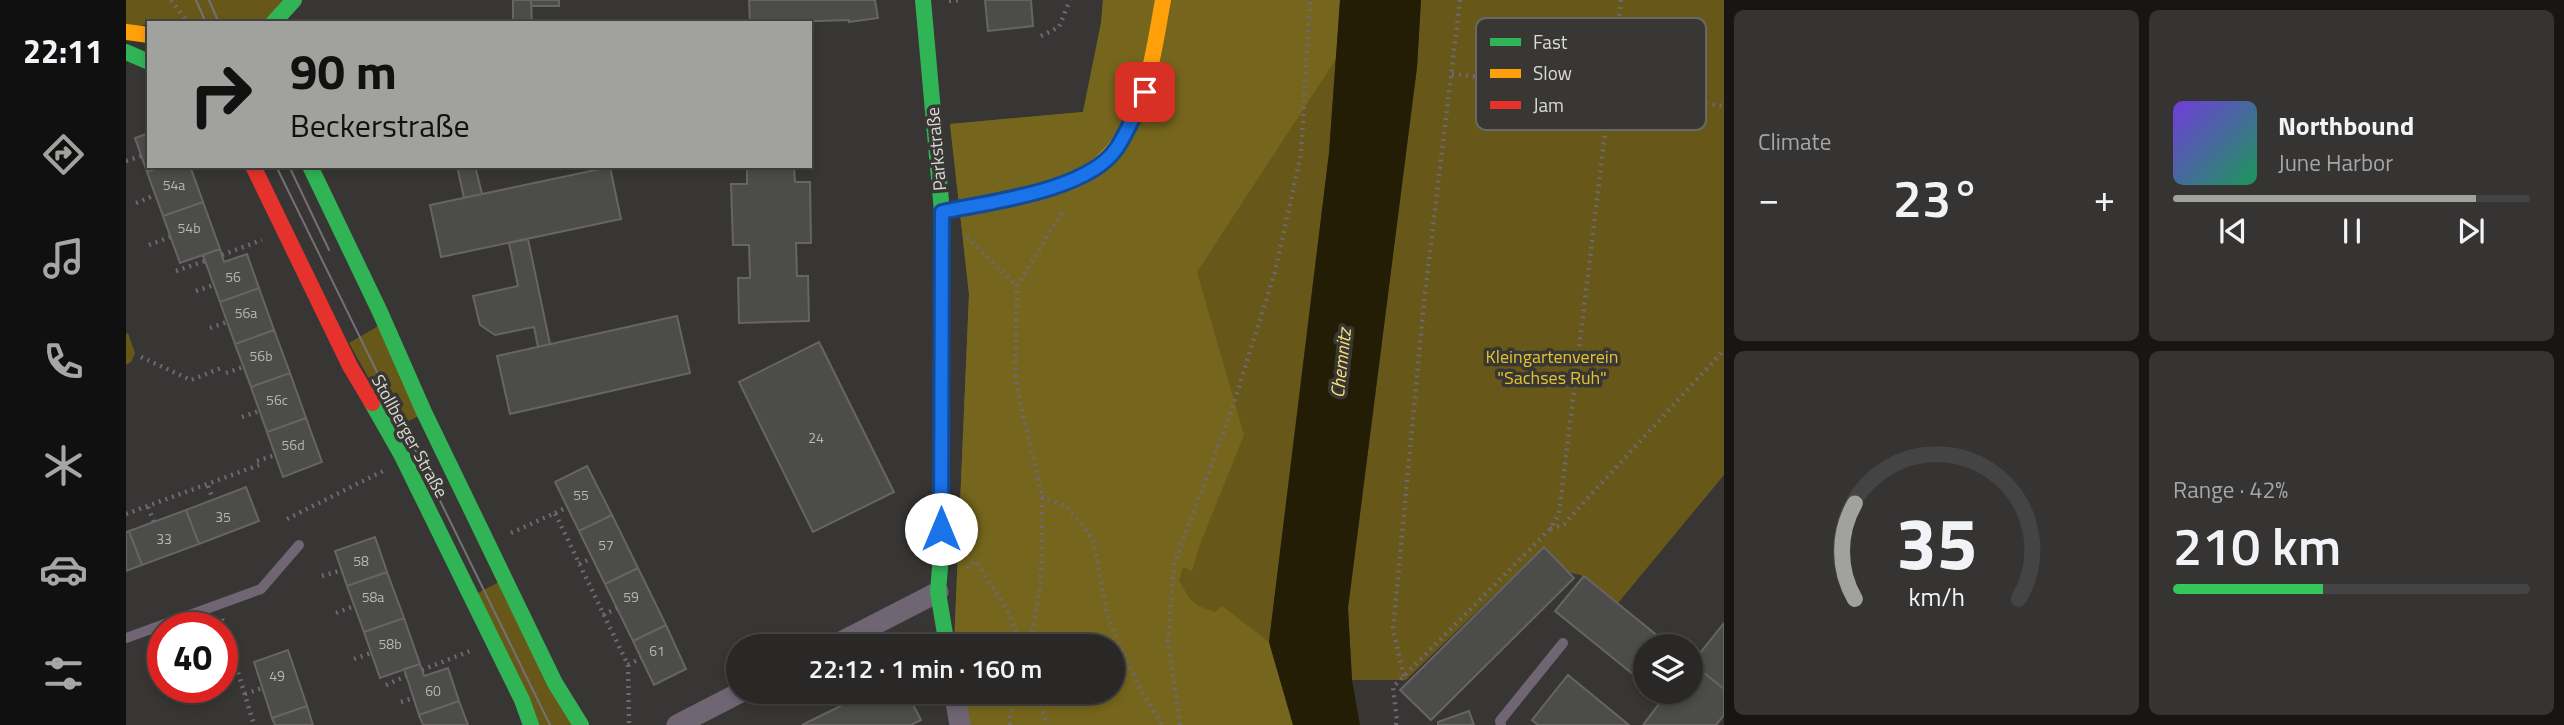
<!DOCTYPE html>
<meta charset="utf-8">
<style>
:root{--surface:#292827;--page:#353433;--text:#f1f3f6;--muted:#a5a6a7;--line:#454444;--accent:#a1a19e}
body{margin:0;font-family:"Titillium Web",sans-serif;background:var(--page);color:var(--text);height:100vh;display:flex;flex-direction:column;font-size:26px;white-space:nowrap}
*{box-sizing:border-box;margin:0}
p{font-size:23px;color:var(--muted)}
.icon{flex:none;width:38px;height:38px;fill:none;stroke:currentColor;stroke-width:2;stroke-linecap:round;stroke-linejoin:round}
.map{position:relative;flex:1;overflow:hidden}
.sheet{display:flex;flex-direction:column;gap:10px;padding:10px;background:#171615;width:840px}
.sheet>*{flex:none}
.hud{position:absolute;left:21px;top:21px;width:665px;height:147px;border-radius:0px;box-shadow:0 4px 10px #0003,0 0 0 2px var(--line);background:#a1a19e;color:#111;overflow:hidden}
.buttons{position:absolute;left:1507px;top:634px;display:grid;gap:14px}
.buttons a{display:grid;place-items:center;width:70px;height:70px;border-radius:50%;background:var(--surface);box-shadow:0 4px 10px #0003,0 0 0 2px var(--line);font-size:35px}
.speed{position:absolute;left:21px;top:612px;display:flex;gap:14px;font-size:35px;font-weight:700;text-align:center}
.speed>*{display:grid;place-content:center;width:91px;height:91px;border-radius:50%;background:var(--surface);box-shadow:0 4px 10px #0003,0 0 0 2px var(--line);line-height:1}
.speed .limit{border:10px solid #d22;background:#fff;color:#111}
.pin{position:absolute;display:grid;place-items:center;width:60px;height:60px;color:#fff;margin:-30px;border-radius:14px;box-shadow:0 4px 10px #0006}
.me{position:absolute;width:77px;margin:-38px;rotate:0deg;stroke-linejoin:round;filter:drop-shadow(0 0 5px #0008)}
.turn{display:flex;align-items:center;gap:24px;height:147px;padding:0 28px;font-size:32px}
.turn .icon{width:91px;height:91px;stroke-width:2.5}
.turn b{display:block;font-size:49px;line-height:60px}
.big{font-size:52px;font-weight:600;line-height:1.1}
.sheet .card{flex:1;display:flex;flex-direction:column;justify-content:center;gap:10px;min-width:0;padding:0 24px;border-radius:10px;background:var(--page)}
.sheet .dial{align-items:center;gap:0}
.dial svg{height:182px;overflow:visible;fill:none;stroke:var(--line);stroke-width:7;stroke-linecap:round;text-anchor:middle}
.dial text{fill:var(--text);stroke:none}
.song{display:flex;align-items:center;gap:21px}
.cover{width:84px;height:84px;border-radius:10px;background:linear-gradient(135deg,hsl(260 70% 55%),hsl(150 70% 35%))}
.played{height:7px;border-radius:4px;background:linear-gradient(90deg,var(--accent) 85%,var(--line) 85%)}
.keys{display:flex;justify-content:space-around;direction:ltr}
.heat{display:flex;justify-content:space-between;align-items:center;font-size:38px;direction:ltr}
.charge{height:10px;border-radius:5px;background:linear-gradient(90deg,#34c759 42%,var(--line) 0)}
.sheet .tiles{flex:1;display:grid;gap:10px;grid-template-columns:repeat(2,1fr)}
.trip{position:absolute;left:600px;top:634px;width:399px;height:70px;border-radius:35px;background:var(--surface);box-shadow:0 4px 10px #0003,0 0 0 2px var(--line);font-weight:600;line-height:70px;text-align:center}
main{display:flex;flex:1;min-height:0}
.tabs{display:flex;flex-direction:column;width:126px;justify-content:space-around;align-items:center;background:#101010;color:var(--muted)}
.tabs .icon{width:49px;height:49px}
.tabs .on{color:var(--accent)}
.tabs b{font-size:32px;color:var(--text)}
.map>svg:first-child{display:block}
</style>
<main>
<nav class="tabs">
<b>22:11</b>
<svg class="icon on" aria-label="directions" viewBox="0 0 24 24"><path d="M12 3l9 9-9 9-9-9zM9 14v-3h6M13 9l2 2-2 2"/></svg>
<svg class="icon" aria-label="music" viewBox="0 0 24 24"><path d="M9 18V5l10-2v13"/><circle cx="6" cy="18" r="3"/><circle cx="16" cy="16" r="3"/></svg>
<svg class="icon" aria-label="phone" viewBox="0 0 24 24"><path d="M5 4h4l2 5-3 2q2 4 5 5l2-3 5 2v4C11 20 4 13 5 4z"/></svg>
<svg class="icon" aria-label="climate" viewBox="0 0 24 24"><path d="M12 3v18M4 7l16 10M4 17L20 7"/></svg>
<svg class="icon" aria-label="car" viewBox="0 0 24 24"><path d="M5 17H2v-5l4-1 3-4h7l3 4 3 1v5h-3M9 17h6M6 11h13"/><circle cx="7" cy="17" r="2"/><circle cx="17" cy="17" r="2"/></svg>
<svg class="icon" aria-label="filters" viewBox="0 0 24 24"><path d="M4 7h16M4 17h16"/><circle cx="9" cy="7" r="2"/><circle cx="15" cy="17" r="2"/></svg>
</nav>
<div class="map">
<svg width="1598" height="725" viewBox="0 0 1598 725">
<rect width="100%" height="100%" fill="#373634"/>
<!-- green -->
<path fill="#67581a" d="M0,0H168L147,23H23L0,32Z
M977,0H1214L1203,153L1143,642L1167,725L987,691V646H828L843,294L824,124L957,112L975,23Z
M1295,0H1598V475L1492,603L1458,576L1442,572L1418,547L1280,680H1226L1222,608L1291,67Z
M254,325L293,416L270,427L223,343Z
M2,333L9,353L5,362L0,365V334Z
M373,582L447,725H411L350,594Z"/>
<!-- forest -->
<path fill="#76661d" d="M977,0H1214L1210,59L1071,272L1118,435L1074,544L1066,571L1057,567L1053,580C1063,600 1068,606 1089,612L1096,606L1143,642L1167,725H826V691H987V646H828L843,294L824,124L957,112L975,23Z"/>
<!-- water -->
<path fill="#241d05" d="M1214,0H1295L1291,67L1222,608L1226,680L1234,725H1167L1143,642L1203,153Z"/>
<!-- building -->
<path fill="#4c4c4a" stroke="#666563" stroke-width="2" d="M387,0H405L406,23H387Z
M405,0H433V6H405Z
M623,0H749L752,18L723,22V20L624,23Z
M859,0H905L907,26L862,31Z
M23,133V166H37L21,172L9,138Z
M37,166H64L77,202L37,216L21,172Z
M331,166H349L356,194L338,198Z
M621,166H668L669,182H684L685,243H670L671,276H682L683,321L613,323L612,278H624L623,245H607L605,184H621Z
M484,167L495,219L315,257L304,205Z
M77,202L94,249L54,263L37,216Z
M402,239L424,344L412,347L408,327L369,335L354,325L347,296L392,286L383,243Z
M94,249L98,262L121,254L133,288L94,302L77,255Z
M133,288L148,330L109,344L94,302Z
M551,316L564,373L384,414L371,356Z
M148,330L164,373L125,387L109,344Z
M693,342L768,492L687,532L613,382Z
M164,373L180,418L141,432L125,387Z
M180,418L196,462L157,477L141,432Z
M461,466L486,515L453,531L429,482Z
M120,487L133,521L73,544L60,510Z
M60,510L73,544L16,565L3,531Z
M486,515L512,568L479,584L453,531Z
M3,531L16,565L0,571V532Z
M249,537L261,572L221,586L209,551Z
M1418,547L1448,578L1305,720L1274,690Z
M512,568L540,625L507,641L479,584Z
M261,572L278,618L238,632L221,586Z
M1458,576L1544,646H1519V684L1429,611Z
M278,618L294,664L254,678L238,632Z
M1598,623V689L1566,663Z
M540,625L560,669L528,685L507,641Z
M162,650L181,706L146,718L128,662Z
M1566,663L1598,689V715L1590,725H1517L1543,691H1564Z
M294,664L298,676L322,668L333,701L293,715L278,669Z
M1442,675L1503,725H1412L1406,720Z
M745,691H780L795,720L785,725H676Z
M1528,691H1543L1537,699Z
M333,701L342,725H297L293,715Z
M181,706L187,725H149L146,718Z
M1343,711L1348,725H1312V722Z"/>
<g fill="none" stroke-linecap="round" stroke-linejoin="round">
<!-- path -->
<path stroke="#6e6870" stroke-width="4.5" stroke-dasharray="2 5" stroke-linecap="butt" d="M45,0L63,23
M1495,0L1484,92L1598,106
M823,1L835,0
M915,36L933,27L944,0
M1326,74L1484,92L1433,514L1424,529L1438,524L1598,350
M0,161L15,156
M10,203L29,195
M841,237L891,286
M23,245L44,237
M96,255L136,240
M50,271L79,261
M70,291L88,285
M84,328L101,322
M15,357L65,380L98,367
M100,373L117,367
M116,417L133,411
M131,461L149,455
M82,486L87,499
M916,496L941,507L967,539L982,619L1013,686L1036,725
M22,507L28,522
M429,513L441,507
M0,514L133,465
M161,519L257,471
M385,533L429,513L502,665L503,725
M453,564L466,558
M841,568L849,561L881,609L896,646
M196,576L216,570
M210,613L228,606
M477,615L491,608
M96,619L128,725
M904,646L915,582L916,496L889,379L891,286L936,212
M228,659L245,653
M502,665L515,658
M296,670L344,651
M1278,676L1267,630L1298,302L1334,0
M260,685L280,676
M911,691L921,725
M119,694L136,688
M275,702L287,698
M884,725V717L892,691
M1054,725L1042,640L1048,565L1105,412L1149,272L1175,154L1184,0
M1270,725L1271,721L1267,687L1424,529"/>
<!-- lane -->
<path stroke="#6f6573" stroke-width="10" d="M0,638L135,589L173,545
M1375,725L1374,721L1437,643"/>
<!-- street -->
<path stroke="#6f6573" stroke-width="21" d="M707,646L812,592
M828,691L834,725
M551,725L617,691"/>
<!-- fast -->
<path stroke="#30b455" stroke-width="16" d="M797,0L816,212L815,555L812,592L821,646
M147,23L168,0
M0,52L23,62
M184,166L254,312L298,412L429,683L455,725
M246,403L275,454L396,700L405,725"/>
<!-- slow -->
<path stroke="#ff9f0a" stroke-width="16" d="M0,32L23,35
M816,212C861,202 910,198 952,178C1016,148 1026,61 1037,0"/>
<!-- jam -->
<path stroke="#e5322d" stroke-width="16" d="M127,166L224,366L246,403"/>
<!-- tram -->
<path stroke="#757076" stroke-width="2" d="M70,0L80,23
M83,0L93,23
M150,166L424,725
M163,166L203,250"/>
</g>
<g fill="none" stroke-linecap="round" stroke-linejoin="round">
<!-- route casing -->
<g stroke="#114b97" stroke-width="18">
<path id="route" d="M815,529L816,212C863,202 961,191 990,149C1002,132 1010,110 1019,92"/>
</g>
<!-- route -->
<use href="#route" stroke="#1a73e8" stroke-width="12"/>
</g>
<g text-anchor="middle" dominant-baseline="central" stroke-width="7" stroke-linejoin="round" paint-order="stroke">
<!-- number labels -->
<g font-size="14" fill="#b6b6b4">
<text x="48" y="184">54a</text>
<text x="63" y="227">54b</text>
<text x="107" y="276">56</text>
<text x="120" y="312">56a</text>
<text x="135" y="355">56b</text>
<text x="151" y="399">56c</text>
<text x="690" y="437">24</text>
<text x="167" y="444">56d</text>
<text x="455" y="494">55</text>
<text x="97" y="516">35</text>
<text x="38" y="538">33</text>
<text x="480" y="544">57</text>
<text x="235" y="560">58</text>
<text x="247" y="596">58a</text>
<text x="505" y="596">59</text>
<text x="264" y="643">58b</text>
<text x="531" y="650">61</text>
<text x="151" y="675">49</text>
<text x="307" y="690">60</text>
</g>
<!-- street labels -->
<g font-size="18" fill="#dadad7" stroke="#383733">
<text transform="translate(810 149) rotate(-95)">Parkstraße</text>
<text transform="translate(284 436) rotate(61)">Stollberger Straße</text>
</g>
<!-- park labels -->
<g font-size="18" fill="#e3c330" stroke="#383733">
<text x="1426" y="356">Kleingartenverein<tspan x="1426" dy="21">"Sachses Ruh"</tspan></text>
</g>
<!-- water labels -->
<g font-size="19" font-style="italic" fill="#f9e07a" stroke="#383733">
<text transform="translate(1214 363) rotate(-84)">Chemnitz</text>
</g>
</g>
<!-- legend -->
<rect x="1350" y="18" width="230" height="112" rx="10" fill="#383733" stroke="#696864" stroke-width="2"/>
<rect x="1364" y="38" width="31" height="8" fill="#30b455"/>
<rect x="1364" y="69" width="31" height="9" fill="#ff9f0a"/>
<rect x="1364" y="101" width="31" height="8" fill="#e5322d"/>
<g font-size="19" fill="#dadad7">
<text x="1407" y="49">Fast</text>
<text x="1407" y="80">Slow</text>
<text x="1407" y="112">Jam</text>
</g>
</svg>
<div class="buttons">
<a><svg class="icon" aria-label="layers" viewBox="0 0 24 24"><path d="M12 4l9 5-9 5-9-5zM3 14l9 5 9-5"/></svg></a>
</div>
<div class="speed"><div class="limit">40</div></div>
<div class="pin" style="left:1019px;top:92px;background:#d93025"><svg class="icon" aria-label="arrive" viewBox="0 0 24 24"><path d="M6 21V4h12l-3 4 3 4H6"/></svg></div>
<svg class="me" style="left:815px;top:529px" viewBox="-20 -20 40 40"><circle r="19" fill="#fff"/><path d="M0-13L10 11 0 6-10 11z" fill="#1a73e8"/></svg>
<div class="trip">22:12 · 1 min · 160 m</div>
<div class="hud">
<div class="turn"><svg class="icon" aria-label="right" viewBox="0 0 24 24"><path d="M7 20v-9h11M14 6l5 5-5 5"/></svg><div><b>90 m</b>Beckerstraße</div></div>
</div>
</div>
<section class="sheet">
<div class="tiles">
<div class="card"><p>Climate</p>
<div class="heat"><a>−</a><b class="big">23°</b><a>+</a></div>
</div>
<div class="card">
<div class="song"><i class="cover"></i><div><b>Northbound</b><p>June Harbor</p></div></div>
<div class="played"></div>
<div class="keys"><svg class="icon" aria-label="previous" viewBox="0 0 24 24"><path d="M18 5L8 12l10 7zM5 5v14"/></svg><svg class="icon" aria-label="pause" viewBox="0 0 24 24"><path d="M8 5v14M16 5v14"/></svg><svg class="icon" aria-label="next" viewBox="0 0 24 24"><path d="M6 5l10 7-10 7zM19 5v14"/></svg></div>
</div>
<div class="card dial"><svg viewBox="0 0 100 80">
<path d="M14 69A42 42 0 1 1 86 69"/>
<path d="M14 69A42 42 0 0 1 14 27" stroke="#a1a19e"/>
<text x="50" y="56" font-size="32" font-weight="700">35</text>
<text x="50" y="72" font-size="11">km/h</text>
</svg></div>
<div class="card"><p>Range · 42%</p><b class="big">210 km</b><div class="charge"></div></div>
</div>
</section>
</main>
